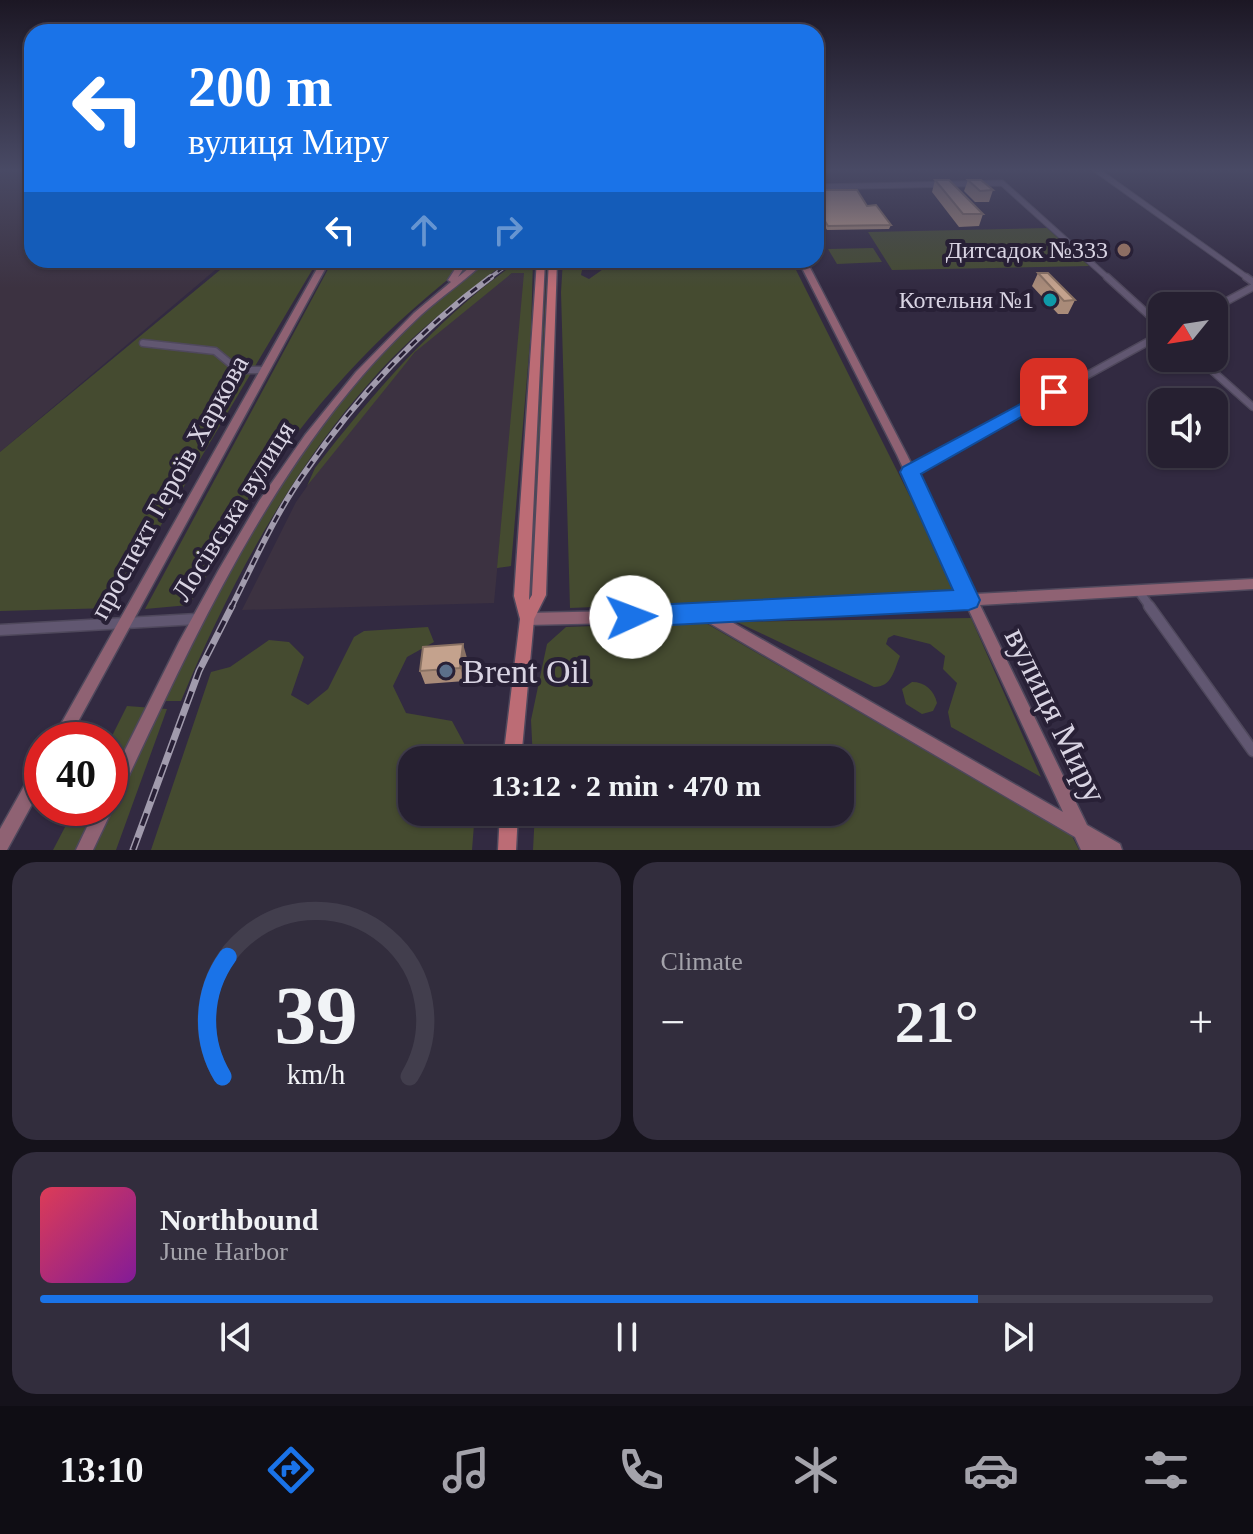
<!DOCTYPE html>
<meta charset="utf-8">
<style>
:root{--surface:#262031;--page:#322d3d;--text:#f1f3f6;--muted:#a4a3ab;--line:#423e4d;--accent:#1a73e8}
body{margin:0;font-family:Georgia,serif;background:var(--page);color:var(--text);height:100vh;display:flex;flex-direction:column;font-size:30px;white-space:nowrap}
*{box-sizing:border-box;margin:0}
p{font-size:26px;color:var(--muted)}
.icon{flex:none;width:44px;height:44px;fill:none;stroke:currentColor;stroke-width:2;stroke-linecap:round;stroke-linejoin:round}
.map{position:relative;height:850px;overflow:hidden}
.panel{display:flex;flex-direction:column;gap:12px;padding:12px;background:#15121b;flex:1}
.panel>*{flex:none}
.guide{position:absolute;left:24px;top:24px;width:800px;height:244px;border-radius:24px;box-shadow:0 2px 6px #0004,0 0 0 2px var(--line);background:#1a73e8;color:#fff;overflow:hidden}
.needle{width:52px;rotate:240deg}
.tools{position:absolute;left:1148px;top:292px;display:grid;gap:16px}
.tools a{display:grid;place-items:center;width:80px;height:80px;border-radius:16px;background:var(--surface);box-shadow:0 2px 6px #0004,0 0 0 2px var(--line);font-size:40px}
.speed{position:absolute;left:24px;top:722px;display:flex;gap:16px;font-size:40px;font-weight:700;text-align:center}
.speed>*{display:grid;place-content:center;width:104px;height:104px;border-radius:50%;background:var(--surface);box-shadow:0 2px 6px #0004,0 0 0 2px var(--line);line-height:1}
.speed .limit{border:12px solid #d22;background:#fff;color:#111}
.pin{position:absolute;display:grid;place-items:center;width:68px;height:68px;color:#fff;margin:-34px;border-radius:16px;box-shadow:0 4px 12px #0006}
.me{position:absolute;width:88px;margin:-44px;rotate:88deg;stroke-linejoin:round;filter:drop-shadow(0 0 6px #0008)}
.turn{display:flex;align-items:center;gap:28px;height:168px;padding:0 32px;font-size:36px}
.turn .icon{width:104px;height:104px;stroke-width:2.5}
.turn b{display:block;font-size:56px;line-height:68px}
.lanes{display:flex;align-items:center;height:76px;padding:0 32px;background:#0003;justify-content:center;gap:40px;direction:ltr}
.lanes .off{opacity:.35}
.big{font-size:60px;font-weight:700;line-height:1.1}
.panel .tile{flex:1;display:flex;flex-direction:column;justify-content:center;gap:12px;min-width:0;padding:0 28px;border-radius:24px;background:var(--page)}
.panel .dial{align-items:center;gap:0}
.dial svg{height:208px;overflow:visible;fill:none;stroke:var(--line);stroke-width:7;stroke-linecap:round;text-anchor:middle}
.dial text{fill:var(--text);stroke:none}
.song{display:flex;align-items:center;gap:24px}
.cover{width:96px;height:96px;border-radius:12px;background:linear-gradient(135deg,hsl(350 70% 55%),hsl(290 70% 35%))}
.played{height:8px;border-radius:4px;background:linear-gradient(90deg,var(--accent) 80%,var(--line) 80%)}
.keys{display:flex;justify-content:space-around;direction:ltr}
.heat{display:flex;justify-content:space-between;align-items:center;font-size:44px;direction:ltr}
.panel .tiles{flex:1;display:grid;gap:12px;grid-template-columns:1fr 1fr}
.tile:last-child{grid-column:span 2}
.trip{position:absolute;left:398px;top:746px;width:456px;height:80px;border-radius:24px;background:var(--surface);box-shadow:0 2px 6px #0004,0 0 0 2px var(--line);font-weight:700;line-height:80px;text-align:center}
.menu{display:flex;height:128px;justify-content:space-around;align-items:center;background:#0f0d14;color:var(--muted)}
.menu .icon{width:56px;height:56px}
.menu .current{color:var(--accent)}
.menu b{font-size:36px;color:var(--text)}
.map>svg:first-child{display:block}
</style>
<div class="map">
<svg width="1253" height="850" viewBox="0 0 1253 850">
<rect width="100%" height="100%" fill="#322a41"/>
<!-- industrial -->
<path fill="#3c3241" d="M0,169H32V260H227L0,452Z
M512,273H525L494,603L242,610L296,502L349,427L433,332Z"/>
<!-- green -->
<path fill="#454b30" d="M1047,228L1089,266L892,270L868,232Z
M873,248L882,262L837,264L828,249Z
M250,260H318L112,608L0,611V452L220,270L240,268Z
M333,260H473C393,320 319,396 264,480C238,521 214,564 189,605L145,609Z
M485,260H509C460,297 412,334 371,381C289,473 228,588 181,701H165L193,635L307,437L389,345L440,296Z
M520,260H533L531,330L511,566L497,568L524,273H512L415,352L307,486L315,468C376,390 438,317 520,260Z
M547,260L532,590H528Z
M563,260H584L581,275L589,279L609,265L608,260H791L958,592L570,608L561,292Z
M971,618L1041,777L951,727L948,712L957,683L943,669L945,656L930,644L894,635L888,638L886,644L900,656C894,670 892,687 874,687L737,622Z
M704,622L1072,836L1079,850H533L535,812H840V760H533L531,720L547,644L566,627Z
M428,627L434,642L407,657L393,686L406,713L452,721L473,760H412V812H475L472,850H151L211,672L230,667L269,640L289,642L304,657L291,695L308,705L328,689L354,637L364,631Z
M912,682C925,682 934,690 937,703L933,711L922,714L906,704L902,689Z
M127,706L167,709L116,850H53L75,808H110V740Z"/>
<g fill="none" stroke-linecap="round" stroke-linejoin="round">
<!-- street-far3 casing -->
<g stroke="#4f485c" stroke-width="7">
<path id="street-far3" d="M1095,169L1249,279
M816,187L1002,183L1109,279"/>
</g>
<!-- street-far2 casing -->
<g stroke="#4f485c" stroke-width="9">
<path id="street-far2" d="M1107,277L1162,327
M1246,277L1253,282
M1214,308L1253,287
M143,343L215,351L238,370H266
M1198,358L1253,407
M1002,422L1162,334"/>
</g>
<!-- street-far1 casing -->
<g stroke="#4f485c" stroke-width="11">
<path id="street-far1" d="M910,472L1006,420
M1138,590L1151,608"/>
</g>
<!-- street casing -->
<g stroke="#4f485c" stroke-width="13">
<path id="street" d="M1149,606L1253,751
M0,630L197,619"/>
</g>
<!-- secondary casing -->
<g stroke="#4f485c" stroke-width="3">
<path id="secondary" d="M322,260H330L68,740H52Z
M461,260H469L458,277L479,260H487C466,280 442,296 421,315C401,334 380,355 362,376C254,502 186,655 116,803L112,804L113,808L93,850H76L96,808H110V780L179,642L218,571L259,501L305,435L356,372L414,313L451,282L448,280Z
M798,260H806L907,455L975,594L1253,579V589L980,605L1087,825L1120,844L1122,850H1081L1075,837L706,621L527,625L522,623L520,619L522,615L527,613L708,609L962,595L897,455ZM967,606L1063,812L728,620Z
M42,763V786L7,850H0V829L36,765Z"/>
</g>
<!-- primary casing -->
<g stroke="#4f485c" stroke-width="3">
<path id="primary" d="M537,260H545L529,600L532,595L549,260H557L546,595L534,619L521,760H503L520,619L514,596Z
M500,812H518L516,850H498Z"/>
</g>
<!-- street-far3 -->
<use href="#street-far3" stroke="#615771" stroke-width="5"/>
<!-- street-far2 -->
<use href="#street-far2" stroke="#615771" stroke-width="6"/>
<!-- street-far1 -->
<use href="#street-far1" stroke="#615771" stroke-width="8"/>
<!-- street -->
<use href="#street" stroke="#615771" stroke-width="10"/>
<!-- secondary -->
<use href="#secondary" fill="#8f6273" fill-rule="evenodd"/>
<!-- primary -->
<use href="#primary" fill="#bc6c75" fill-rule="evenodd"/>
<!-- rail-far2 casing -->
<g stroke="#a19bad" stroke-width="4">
<path id="rail-far2" d="M488,279L514,260"/>
</g>
<!-- rail-far1 casing -->
<g stroke="#a19bad" stroke-width="6">
<path id="rail-far1" d="M231,608C254,562 275,514 305,472C356,398 418,331 491,277"/>
</g>
<!-- rail casing -->
<g stroke="#a19bad" stroke-width="7">
<path id="rail" d="M133,850L199,671L232,606"/>
</g>
<!-- rail-far2 -->
<use href="#rail-far2" stroke="#282036" stroke-width="2" stroke-dasharray="6" stroke-linecap="butt"/>
<!-- rail-far1 -->
<use href="#rail-far1" stroke="#282036" stroke-width="3" stroke-dasharray="8" stroke-linecap="butt"/>
<!-- rail -->
<use href="#rail" stroke="#282036" stroke-width="4" stroke-dasharray="13" stroke-linecap="butt"/>
</g>
<!-- wall -->
<path fill="#a98b79" d="M935,180L983,214L979,226L959,227L932,192Z
M968,180L993,190L989,202H975L964,191Z
M816,190L867,206L891,225L889,229L827,230L816,212Z
M1038,273L1075,300L1068,314H1058L1032,286Z
M467,658L465,681L425,684L420,671Z"/>
<!-- shaded-wall -->
<path fill="#897163" d="M463,644L467,658L465,681L460,668Z"/>
<!-- building -->
<path fill="#c4a28d" stroke="#897163" stroke-width="2" d="M935,180H949L983,214H963Z
M968,180H981L993,190L980,191Z
M816,190H857L867,206L876,205L891,225L828,226L816,207Z
M1038,273H1048L1075,300L1064,301Z
M463,644L460,668L420,671L423,647Z"/>
<!-- sky -->
<linearGradient id="sky" x2="0" y2="1"><stop stop-color="#1c1724"/><stop offset="0.59" stop-color="#494a65"/><stop offset="1" stop-color="#494a65" stop-opacity="0"/></linearGradient>
<rect width="1253" height="288" fill="url(#sky)"/>
<!-- route -->
<path fill="#1a73e8" stroke="#114b97" stroke-width="2" d="M1054,386L1062,392L1060,395L921,474L980,600L977,607L969,610L631,627L623,624L619,617L623,609L631,606L953,590L900,472L903,467Z"/>
<!-- markers -->
<circle fill="#8d6e63" stroke="#282036" stroke-width="3" cx="1124" cy="250" r="8"/>
<circle fill="#0f9aa8" stroke="#282036" stroke-width="3" cx="1050" cy="300" r="8"/>
<circle fill="#5c6f8a" stroke="#282036" stroke-width="3" cx="446" cy="671" r="8"/>
<g text-anchor="middle" dominant-baseline="central" stroke-width="8" stroke-linejoin="round" paint-order="stroke">
<!-- far-poi labels -->
<g font-size="24" fill="#d9d4e3" stroke="#282036" text-anchor="end">
<text x="1108" y="250">Дитсадок №333</text>
<text x="1034" y="300">Котельня №1</text>
</g>
<!-- street labels -->
<g font-size="28" fill="#d9d4e3" stroke="#282036">
<text transform="translate(169 487) rotate(-61)">проспект Героїв Харкова</text>
<text transform="translate(233 511) rotate(-58)">Лосівська вулиця</text>
</g>
<!-- near-poi labels -->
<g font-size="34" fill="#d9d4e3" stroke="#282036" text-anchor="start">
<text x="462" y="671">Brent Oil</text>
</g>
<!-- near-street labels -->
<g font-size="34" fill="#d9d4e3" stroke="#282036">
<text transform="translate(1056 715) rotate(64)">вулиця Миру</text>
</g>
</g>
</svg>
<div class="tools">
<a><svg class="needle" viewBox="-14 -14 28 28"><path d="M0-13l5 13h-10z" fill="#e53935"/><path d="M0 13l5-13h-10z" fill="#a4a3ab"/></svg></a>
<a><svg class="icon" aria-label="sound" viewBox="0 0 24 24"><path d="M4 9h4l5-4v14l-5-4H4zM17 9q2 3 0 6"/></svg></a>
</div>
<div class="speed"><div class="limit">40</div></div>
<div class="pin" style="left:1054px;top:392px;background:#d93025"><svg class="icon" aria-label="arrive" viewBox="0 0 24 24"><path d="M6 21V4h12l-3 4 3 4H6"/></svg></div>
<svg class="me" style="left:631px;top:617px" viewBox="-20 -20 40 40"><circle r="19" fill="#fff"/><path d="M0-13L10 11 0 6-10 11z" fill="#1a73e8"/></svg>
<div class="trip">13:12 · 2 min · 470 m</div>
<div class="guide">
<div class="turn"><svg class="icon" aria-label="left" viewBox="0 0 24 24"><path d="M17 20v-9H6M10 6l-5 5 5 5"/></svg><div><b>200 m</b>вулиця Миру</div></div>
<div class="lanes"><svg class="icon" aria-label="left" viewBox="0 0 24 24"><path d="M17 20v-9H6M10 6l-5 5 5 5"/></svg><svg class="icon off" aria-label="ahead" viewBox="0 0 24 24"><path d="M12 20V5M6 11l6-6 6 6"/></svg><svg class="icon off" aria-label="right" viewBox="0 0 24 24"><path d="M7 20v-9h11M14 6l5 5-5 5"/></svg></div>
</div>
</div>
<section class="panel">
<div class="tiles">
<div class="tile dial"><svg viewBox="0 0 100 80">
<path d="M14 69A42 42 0 1 1 86 69"/>
<path d="M14 69A42 42 0 0 1 16 23" stroke="#1a73e8"/>
<text x="50" y="56" font-size="32" font-weight="700">39</text>
<text x="50" y="72" font-size="11">km/h</text>
</svg></div>
<div class="tile"><p>Climate</p>
<div class="heat"><a>−</a><b class="big">21°</b><a>+</a></div>
</div>
<div class="tile">
<div class="song"><i class="cover"></i><div><b>Northbound</b><p>June Harbor</p></div></div>
<div class="played"></div>
<div class="keys"><svg class="icon" aria-label="previous" viewBox="0 0 24 24"><path d="M18 5L8 12l10 7zM5 5v14"/></svg><svg class="icon" aria-label="pause" viewBox="0 0 24 24"><path d="M8 5v14M16 5v14"/></svg><svg class="icon" aria-label="next" viewBox="0 0 24 24"><path d="M6 5l10 7-10 7zM19 5v14"/></svg></div>
</div>
</div>
</section>
<nav class="menu">
<b>13:10</b>
<svg class="icon current" aria-label="directions" viewBox="0 0 24 24"><path d="M12 3l9 9-9 9-9-9zM9 14v-3h6M13 9l2 2-2 2"/></svg>
<svg class="icon" aria-label="music" viewBox="0 0 24 24"><path d="M9 18V5l10-2v13"/><circle cx="6" cy="18" r="3"/><circle cx="16" cy="16" r="3"/></svg>
<svg class="icon" aria-label="phone" viewBox="0 0 24 24"><path d="M5 4h4l2 5-3 2q2 4 5 5l2-3 5 2v4C11 20 4 13 5 4z"/></svg>
<svg class="icon" aria-label="climate" viewBox="0 0 24 24"><path d="M12 3v18M4 7l16 10M4 17L20 7"/></svg>
<svg class="icon" aria-label="car" viewBox="0 0 24 24"><path d="M5 17H2v-5l4-1 3-4h7l3 4 3 1v5h-3M9 17h6M6 11h13"/><circle cx="7" cy="17" r="2"/><circle cx="17" cy="17" r="2"/></svg>
<svg class="icon" aria-label="filters" viewBox="0 0 24 24"><path d="M4 7h16M4 17h16"/><circle cx="9" cy="7" r="2"/><circle cx="15" cy="17" r="2"/></svg>
</nav>
